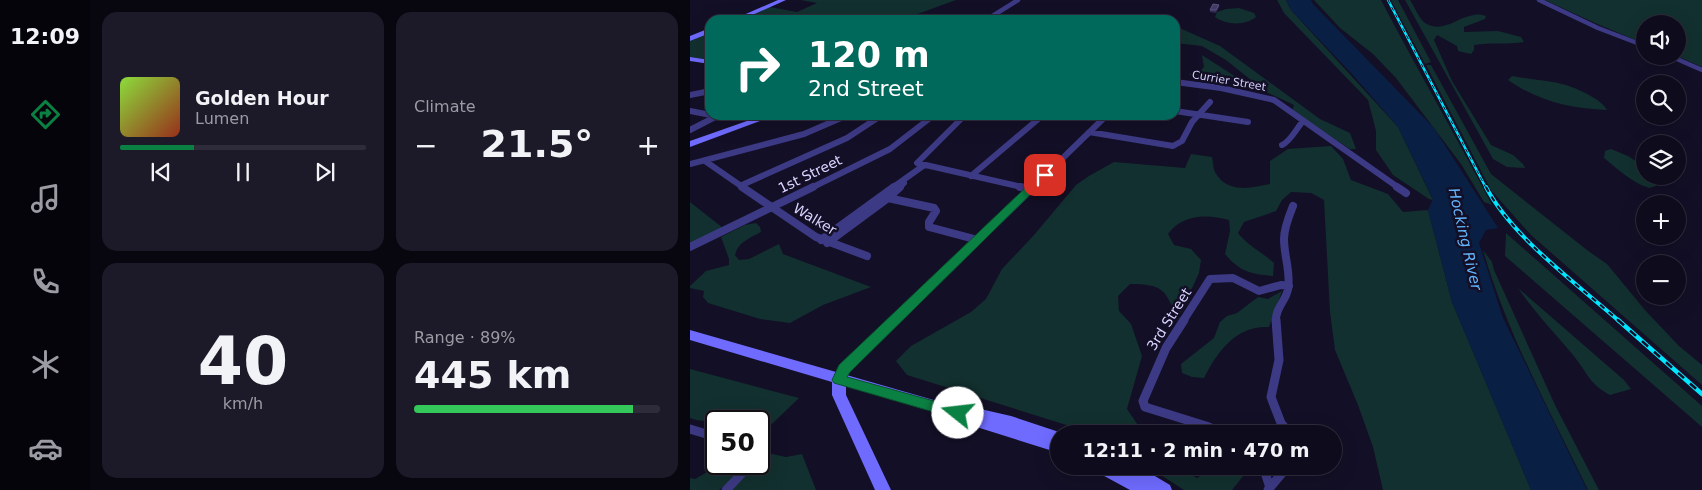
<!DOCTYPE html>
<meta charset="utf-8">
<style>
:root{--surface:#0e0b1c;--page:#1c1929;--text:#f1f3f6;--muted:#9b9ba3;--line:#2e2b3b;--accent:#0b8043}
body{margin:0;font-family:"DejaVu Sans",sans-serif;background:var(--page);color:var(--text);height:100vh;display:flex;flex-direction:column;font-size:19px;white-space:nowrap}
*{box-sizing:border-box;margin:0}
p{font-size:16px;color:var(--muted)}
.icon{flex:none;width:28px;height:28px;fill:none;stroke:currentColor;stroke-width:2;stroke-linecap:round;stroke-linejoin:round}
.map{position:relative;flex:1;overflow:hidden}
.side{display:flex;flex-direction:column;gap:12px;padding:12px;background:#08060f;width:600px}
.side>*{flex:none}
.hud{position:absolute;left:15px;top:15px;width:475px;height:105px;border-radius:15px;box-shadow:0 5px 20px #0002,0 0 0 1px var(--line);background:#00695c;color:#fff;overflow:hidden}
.fabs{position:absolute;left:946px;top:15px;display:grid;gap:10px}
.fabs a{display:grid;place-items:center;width:50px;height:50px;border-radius:50%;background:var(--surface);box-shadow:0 5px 20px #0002,0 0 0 1px var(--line);font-size:25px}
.speed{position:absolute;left:15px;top:410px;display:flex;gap:10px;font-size:25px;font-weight:700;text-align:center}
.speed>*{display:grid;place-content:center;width:65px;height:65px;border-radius:50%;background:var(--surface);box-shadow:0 5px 20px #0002,0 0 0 1px var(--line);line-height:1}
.speed .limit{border:2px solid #111;border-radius:8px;background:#fff;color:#111}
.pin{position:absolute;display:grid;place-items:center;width:42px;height:42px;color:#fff;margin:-21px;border-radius:10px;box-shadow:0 2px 8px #0006}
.me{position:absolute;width:55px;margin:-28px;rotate:286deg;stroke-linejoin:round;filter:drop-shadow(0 0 4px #0008)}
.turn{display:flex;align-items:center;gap:18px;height:105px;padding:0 20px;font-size:22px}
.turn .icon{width:65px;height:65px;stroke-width:2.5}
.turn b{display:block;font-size:35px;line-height:42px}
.big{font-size:38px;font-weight:600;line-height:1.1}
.side .widget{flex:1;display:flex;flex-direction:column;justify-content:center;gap:8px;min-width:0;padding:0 18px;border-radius:15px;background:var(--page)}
.side .dial{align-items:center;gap:0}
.dial b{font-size:65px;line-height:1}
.song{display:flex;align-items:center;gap:15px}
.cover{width:60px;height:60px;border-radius:8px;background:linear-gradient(135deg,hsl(90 70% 55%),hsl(10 70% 35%))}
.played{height:5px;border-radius:2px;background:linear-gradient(90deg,var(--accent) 30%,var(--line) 30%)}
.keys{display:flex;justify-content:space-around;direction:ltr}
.heat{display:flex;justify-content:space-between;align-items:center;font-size:28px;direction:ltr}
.charge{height:8px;border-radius:4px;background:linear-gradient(90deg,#34c759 89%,var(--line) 0)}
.side .tiles{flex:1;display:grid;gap:12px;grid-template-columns:repeat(2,1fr)}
.trip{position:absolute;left:360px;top:425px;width:292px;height:50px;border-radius:25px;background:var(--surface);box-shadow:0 5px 20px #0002,0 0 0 1px var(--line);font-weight:600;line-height:50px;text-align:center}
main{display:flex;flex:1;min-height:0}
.dock{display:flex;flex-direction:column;width:90px;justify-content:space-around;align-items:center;background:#06040b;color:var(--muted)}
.dock .icon{width:35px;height:35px}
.dock .active{color:var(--accent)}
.dock b{font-size:22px;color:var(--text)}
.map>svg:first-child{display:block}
</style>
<main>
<nav class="dock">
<b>12:09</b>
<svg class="icon active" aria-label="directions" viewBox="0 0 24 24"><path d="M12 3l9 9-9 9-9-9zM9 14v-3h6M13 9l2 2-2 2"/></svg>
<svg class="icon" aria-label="music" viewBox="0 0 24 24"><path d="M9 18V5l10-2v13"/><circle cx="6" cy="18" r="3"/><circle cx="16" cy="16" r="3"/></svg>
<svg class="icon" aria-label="phone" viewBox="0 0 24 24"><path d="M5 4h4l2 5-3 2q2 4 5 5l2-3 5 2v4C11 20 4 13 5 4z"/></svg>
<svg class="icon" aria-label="climate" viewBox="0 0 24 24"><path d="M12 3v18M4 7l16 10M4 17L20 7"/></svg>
<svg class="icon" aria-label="car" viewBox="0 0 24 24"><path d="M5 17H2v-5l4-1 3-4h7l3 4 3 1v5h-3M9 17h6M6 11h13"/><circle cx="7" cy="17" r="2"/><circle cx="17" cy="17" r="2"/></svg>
</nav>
<section class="side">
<div class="tiles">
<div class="widget">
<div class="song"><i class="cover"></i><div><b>Golden Hour</b><p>Lumen</p></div></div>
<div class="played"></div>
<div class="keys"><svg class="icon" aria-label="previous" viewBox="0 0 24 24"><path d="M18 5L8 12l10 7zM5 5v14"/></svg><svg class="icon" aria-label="pause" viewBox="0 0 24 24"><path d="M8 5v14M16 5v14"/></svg><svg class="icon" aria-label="next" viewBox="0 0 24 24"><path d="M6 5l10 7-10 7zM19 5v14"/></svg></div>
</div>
<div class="widget"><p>Climate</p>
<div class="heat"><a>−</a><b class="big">21.5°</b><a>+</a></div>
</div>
<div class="widget dial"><b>40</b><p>km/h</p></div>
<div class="widget"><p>Range · 89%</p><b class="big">445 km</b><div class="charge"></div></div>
</div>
</section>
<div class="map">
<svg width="1012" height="490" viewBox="0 0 1012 490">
<rect width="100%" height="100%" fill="#130f26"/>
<!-- green -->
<path fill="#12302f" d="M111,0H266L211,20H49L79,7L107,12L127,3Z
M587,0H596L601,10L708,127L743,200L739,199L703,175L686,150V131L678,100L594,13Z
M624,0H691C727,69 766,136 802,205L794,202L771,164L706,78L683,54L650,28Z
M701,0H708L741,62L735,64Z
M715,0H720C724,6 729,19 735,23C753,34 767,17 784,15C788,14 793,15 796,16L795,19L774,27V32L808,31L831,37L834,42C817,45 800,42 784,45V50L781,54L768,51L767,46L747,35L744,40L762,81L801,145L823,155L833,164L835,168L817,167L803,159Z
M855,0H1012V67L987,56L988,24H955V44L905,23Z
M549,8L564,13L566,17C555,26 536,25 525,17L527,12L536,9Z
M485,26L530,46L630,119L660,133L666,149H660L602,111L604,105L576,92L536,60L512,46L485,43V39L488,36L485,33Z
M20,32V60L0,57V41Z
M512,55L563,88L518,75H499L501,72H509L514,67Z
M736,65H741L801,174L897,250L917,264L955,310L989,346L1012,365V385L841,235L801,190Z
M822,76C853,82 870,79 899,95C907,100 912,102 917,110C881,109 848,101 818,80Z
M641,146L653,159L661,180L698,194L713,212L738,210L762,302L841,490H693L683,447L668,405L645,350L640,312L634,200L621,193L601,192L592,200L586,211L554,222L548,233C558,246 572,252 584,263L583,276C561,274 550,272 535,254L540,231L539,220C516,214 493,214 478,234L484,245L501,249L511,260L509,273L487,321C477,290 473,284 440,284L428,296L429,311L441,324L452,356L437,409L454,434H405L217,375L206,361L221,346L281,312L296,299L312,269L344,235L386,185L399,176L424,162L495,168L501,154L522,157C523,161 523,168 525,172C537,194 561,188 580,184V161L598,149Z
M921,149L938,156L955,167V176H966L968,179L966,186L959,188C941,182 929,170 914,158L915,151Z
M0,202L33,228L0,244Z
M66,223L70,227L71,232C60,238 48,242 45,255L49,260L59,259L89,244L93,254L181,287L133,305L100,323L70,319L18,303L13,297L14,291L0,288V286L16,271L39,265V259L31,237L55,225Z
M816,233L1012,406V427L815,256Z
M793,250L802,262L804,270L865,405L909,490H898C860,411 817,334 793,250Z
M828,288L934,380L941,389L920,395C899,384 897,372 883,355C865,333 845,313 828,288Z
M592,291L579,327C546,325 527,352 514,378L502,377L492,373L491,364L524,338L530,322L537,316L547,313L568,297L578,299Z
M0,369L109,398L82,424L60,412L49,409C32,418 19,425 0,418Z
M69,451L96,457L112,454L126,490H38L43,479L29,490H0V478L5,479L19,471L26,464H69Z
M457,466H486L507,478C531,464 528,464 554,475L542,490H494Z"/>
<!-- water -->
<path fill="#0a1f44" d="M596,0H621L623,4L744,128L808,228L796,230L789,243L813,318L897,490H841L762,302L738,210L743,199L708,127L662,74L601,10Z"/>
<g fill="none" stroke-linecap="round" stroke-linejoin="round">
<!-- street-far3 -->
<path stroke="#3d3a85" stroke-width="4.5" d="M849,0L908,28L955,46
M296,20L328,0
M980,56L1012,70
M485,82L493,83"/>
<!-- street-far2 -->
<path stroke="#3d3a85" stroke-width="6" d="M485,82L531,88L584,100L709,188
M0,95L20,91
M0,111L26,116
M485,111L558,122
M275,115L227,163L336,188
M0,130L29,115
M399,132L483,146L492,141L502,122L520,102
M592,145C601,141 606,129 613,121
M15,161L54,188
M0,164L114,134L158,115
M281,176L353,115
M52,185L157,138L192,115
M121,188L200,149L244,115
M202,188L233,166
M209,188L214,183
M342,188L417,115"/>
<!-- street-far1 -->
<path stroke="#3d3a85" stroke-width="8" d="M52,187L126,237L177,256
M330,187L341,189
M707,187L716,193
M198,198L244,208L246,211L239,222V227L288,240
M131,240L204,187
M137,243L198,198L210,187
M0,247L123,187
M204,321L343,187
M493,321L520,279L543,278L569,291L591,285L599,286
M586,321C585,308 596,301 598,289C601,273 594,256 594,239C594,228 599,216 603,206"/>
<!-- street -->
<path stroke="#3d3a85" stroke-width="9" d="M494,320L476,348L453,401L455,407L516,426L535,434
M586,320L589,360L581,397L591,423L600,434
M149,379L154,369L205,320
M0,429L26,437
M69,451L72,452L69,456
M573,466L580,488
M36,490L61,464
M578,490L598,466"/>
<!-- secondary -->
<path fill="#6f6bff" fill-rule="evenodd" d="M88,0H96L51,20H42Z
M20,28V33L0,41V36Z
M0,57L20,60V64L0,61Z
M74,115H86L0,147V141Z
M0,330L268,407L280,412L286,408L321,416L369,432L374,434H369V453L277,424L264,417L156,386V395L201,490H185L142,395V382L0,340Z
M403,466H448L480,485L482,490H440L405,471Z"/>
<!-- rail-far2 casing -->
<g stroke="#00e5ff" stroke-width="2.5">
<path id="rail-far2" d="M698,0L796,188"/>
</g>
<!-- rail-far1 casing -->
<g stroke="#00e5ff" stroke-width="4">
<path id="rail-far1" d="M796,187C822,237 886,283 929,321"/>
</g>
<!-- rail casing -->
<g stroke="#00e5ff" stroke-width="4.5">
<path id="rail" d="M928,320L1012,394"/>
</g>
<!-- rail-far2 -->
<use href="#rail-far2" stroke="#130f26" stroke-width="1" stroke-dasharray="4" stroke-linecap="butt"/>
<!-- rail-far1 -->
<use href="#rail-far1" stroke="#130f26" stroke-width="2" stroke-dasharray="5.5" stroke-linecap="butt"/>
<!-- rail -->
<use href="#rail" stroke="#130f26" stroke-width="2.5" stroke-dasharray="8" stroke-linecap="butt"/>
</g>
<!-- wall -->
<path fill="#312854" d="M529,5V7L526,13L520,12V10Z"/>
<!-- building -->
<path fill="#433a66" stroke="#5a527e" d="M523,4L529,5L526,10H520Z"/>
<!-- route -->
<path fill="#0b8043" stroke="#07532c" d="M355,172L360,175L358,177L160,372L157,377L273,409L275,413L273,417L268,419L144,383L142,380L149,365L351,173Z"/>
<g text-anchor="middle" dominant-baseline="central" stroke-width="5" stroke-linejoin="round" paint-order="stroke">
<!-- far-street labels -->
<g font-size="11" fill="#d9d4ff" stroke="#130f26">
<text transform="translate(539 81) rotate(10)">Currier Street</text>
</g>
<!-- street labels -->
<g font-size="14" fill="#d9d4ff" stroke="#130f26">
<text transform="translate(120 174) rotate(-26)">1st Street</text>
<text transform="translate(125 219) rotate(31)">Walker</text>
<text transform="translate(479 319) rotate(-58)">3rd Street</text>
</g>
<!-- water labels -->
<g font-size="15" font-style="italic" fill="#62b6ff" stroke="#130f26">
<text transform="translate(775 239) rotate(77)">Hocking River</text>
</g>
</g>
</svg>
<div class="fabs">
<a><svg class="icon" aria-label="sound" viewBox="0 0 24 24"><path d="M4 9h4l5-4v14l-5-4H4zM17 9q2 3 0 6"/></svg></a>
<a><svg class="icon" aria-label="search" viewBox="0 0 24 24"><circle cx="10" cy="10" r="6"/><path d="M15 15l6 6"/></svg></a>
<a><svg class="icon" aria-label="layers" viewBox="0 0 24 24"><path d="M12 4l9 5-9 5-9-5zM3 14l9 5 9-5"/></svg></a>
<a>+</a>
<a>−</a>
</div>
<div class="speed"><div class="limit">50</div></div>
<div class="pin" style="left:355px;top:175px;background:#d93025"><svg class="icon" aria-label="arrive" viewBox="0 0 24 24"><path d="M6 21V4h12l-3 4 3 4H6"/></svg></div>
<svg class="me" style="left:268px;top:413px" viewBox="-20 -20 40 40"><circle r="19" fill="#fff"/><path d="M0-13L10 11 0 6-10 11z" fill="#0b8043"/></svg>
<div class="trip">12:11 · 2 min · 470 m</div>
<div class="hud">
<div class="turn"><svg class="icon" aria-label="right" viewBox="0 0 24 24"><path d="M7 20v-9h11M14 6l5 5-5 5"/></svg><div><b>120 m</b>2nd Street</div></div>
</div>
</div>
</main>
